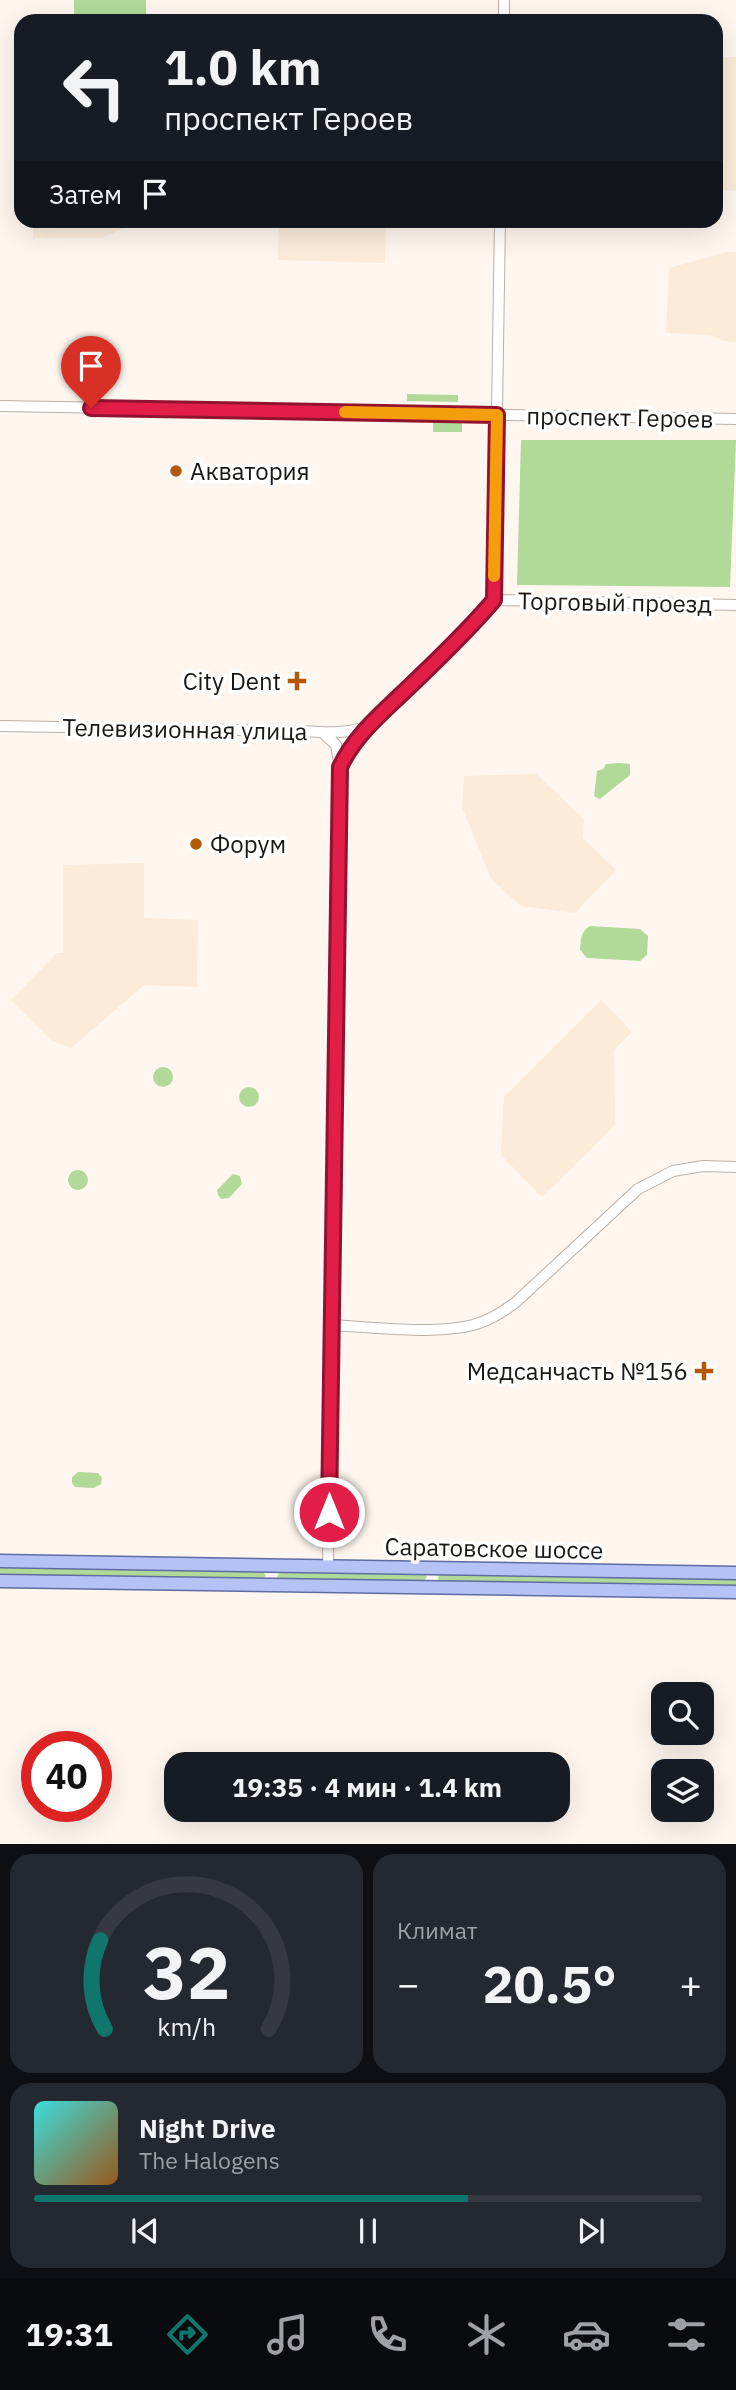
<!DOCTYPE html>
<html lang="ru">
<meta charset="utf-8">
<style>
:root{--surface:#171b24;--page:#242831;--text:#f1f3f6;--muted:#9ea1a6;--line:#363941;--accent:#0f766e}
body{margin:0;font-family:"IBM Plex Sans",sans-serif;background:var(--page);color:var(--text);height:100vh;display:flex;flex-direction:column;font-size:26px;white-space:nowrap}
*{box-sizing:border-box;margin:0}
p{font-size:23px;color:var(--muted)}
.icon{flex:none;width:38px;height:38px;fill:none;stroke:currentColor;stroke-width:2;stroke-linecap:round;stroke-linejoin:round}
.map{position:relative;height:1844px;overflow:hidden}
.side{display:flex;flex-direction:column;gap:10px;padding:10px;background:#0d0f14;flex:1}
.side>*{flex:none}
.banner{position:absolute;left:14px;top:14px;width:709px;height:214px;border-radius:21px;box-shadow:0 7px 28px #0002;background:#171b24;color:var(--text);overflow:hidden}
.buttons{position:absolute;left:651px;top:1682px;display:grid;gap:14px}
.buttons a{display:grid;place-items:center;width:63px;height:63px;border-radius:14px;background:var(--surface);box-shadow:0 7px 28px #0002;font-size:35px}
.speed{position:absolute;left:21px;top:1731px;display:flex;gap:14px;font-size:35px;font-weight:700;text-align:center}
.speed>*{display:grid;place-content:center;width:91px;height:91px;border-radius:50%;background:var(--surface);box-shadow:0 7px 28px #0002;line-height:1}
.speed .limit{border:10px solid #d22;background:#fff;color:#111}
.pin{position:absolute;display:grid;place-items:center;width:60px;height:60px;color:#fff;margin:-72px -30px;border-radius:50% 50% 50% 0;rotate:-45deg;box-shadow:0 0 7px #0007}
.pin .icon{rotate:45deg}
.me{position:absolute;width:77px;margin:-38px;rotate:0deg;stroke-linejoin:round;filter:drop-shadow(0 0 5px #0008)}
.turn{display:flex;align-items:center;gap:24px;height:147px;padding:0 35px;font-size:32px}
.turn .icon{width:91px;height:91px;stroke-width:2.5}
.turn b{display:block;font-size:49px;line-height:60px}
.then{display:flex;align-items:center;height:66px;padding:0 35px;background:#0003;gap:14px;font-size:26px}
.big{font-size:52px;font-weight:800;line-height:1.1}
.side .card{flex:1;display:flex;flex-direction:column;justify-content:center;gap:10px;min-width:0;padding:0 24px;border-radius:21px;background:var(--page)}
.side .dial{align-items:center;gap:0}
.dial svg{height:182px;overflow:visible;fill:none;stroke:var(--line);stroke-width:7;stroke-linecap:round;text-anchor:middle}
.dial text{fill:var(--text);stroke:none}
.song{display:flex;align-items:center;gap:21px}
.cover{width:84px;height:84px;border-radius:10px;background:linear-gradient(135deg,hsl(180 70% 55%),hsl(30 70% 35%))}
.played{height:7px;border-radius:4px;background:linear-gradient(90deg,var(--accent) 65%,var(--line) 65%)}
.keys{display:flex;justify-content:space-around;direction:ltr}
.heat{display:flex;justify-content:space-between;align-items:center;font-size:38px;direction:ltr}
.side .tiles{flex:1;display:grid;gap:10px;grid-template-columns:1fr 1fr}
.card:last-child{grid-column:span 2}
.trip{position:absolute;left:164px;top:1752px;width:406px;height:70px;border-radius:21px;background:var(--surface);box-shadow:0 7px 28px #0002;font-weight:800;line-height:70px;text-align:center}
.tab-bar{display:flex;height:112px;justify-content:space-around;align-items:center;background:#090b0e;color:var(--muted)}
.tab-bar .icon{width:49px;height:49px}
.tab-bar .on{color:var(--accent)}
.tab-bar b{font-size:32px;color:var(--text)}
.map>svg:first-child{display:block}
</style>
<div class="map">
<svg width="736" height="1844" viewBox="0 0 736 1844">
<rect width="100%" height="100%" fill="#fff6ef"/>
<!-- education -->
<path fill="#fbebd8" d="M716,57H736V191L716,190Z
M33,221V220L138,221L103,238H33Z
M279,221H386L385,263L278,260Z
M727,252H736V342L724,341L710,335L666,333L669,268Z
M536,774L584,819L583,838L616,870L575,913L521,906L491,879L462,807L464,776Z
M144,863V918L198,920L197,987L144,985L71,1048L51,1040L11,1000L57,953H63V865Z
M601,1000L632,1032L614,1050L615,1125L542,1197L501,1155L504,1097Z"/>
<!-- green -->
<path fill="#b1da99" d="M74,0H146V21H74Z
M407,394L458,395V402L407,401Z
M433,422H462V432H433Z
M521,440H736L730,587L517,585Z
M619,763L630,764V775L600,799L594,796L597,771L603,769L606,764Z
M590,926L640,929L648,936L647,955L640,961L587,958L580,950C581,940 580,932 590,926Z
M153 1077a10 10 0 1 1 20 0a10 10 0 1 1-20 0Z
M239 1097a10 10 0 1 1 20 0a10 10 0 1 1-20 0Z
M68 1180a10 10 0 1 1 20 0a10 10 0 1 1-20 0Z
M233,1174L240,1176L242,1184L229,1198L221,1199L218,1195L217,1190Z
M78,1472L98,1473L102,1478L101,1484L94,1488L75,1487L72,1483V1477Z
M0,1566L262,1570L266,1576L260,1580L0,1576Z
M280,1571L423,1573L427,1577L422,1583L279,1580L277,1577Z
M440,1574L736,1577V1588L439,1582L438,1578Z"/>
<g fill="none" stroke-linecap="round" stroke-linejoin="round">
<!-- minor casing -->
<g stroke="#b9b0aa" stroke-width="12">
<path id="minor" d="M504,21V0
M0,406L736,419
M494,600L736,605
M0,726L299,731C324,732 344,735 368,726
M322,732L336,745L340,766
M331,1325C372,1327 435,1335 473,1325C489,1321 503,1312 516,1302L638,1189L673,1171L703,1166L736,1167
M328,1567L340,767C355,735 382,713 407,689C437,660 468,632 494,600L500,220"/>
</g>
<!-- major casing -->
<g stroke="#5e6ca2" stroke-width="15">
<path id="major" d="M0,1561L736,1573
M0,1581L736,1592"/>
</g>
<!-- minor -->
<use href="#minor" stroke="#fff" stroke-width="10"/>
<!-- major -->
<use href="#major" stroke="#b5c2f5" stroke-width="12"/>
</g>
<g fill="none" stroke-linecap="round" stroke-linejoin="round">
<!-- route casing -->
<g stroke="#92132f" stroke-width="18">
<path id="route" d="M91,408L497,415L494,600C467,632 437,660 407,689C382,713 355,735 340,767L329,1512"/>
</g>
<!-- route -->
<use href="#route" stroke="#e11d48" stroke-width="12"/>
<!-- slow -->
<path stroke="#f59e0b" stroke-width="12" d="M345,412L497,415L494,576"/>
</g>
<!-- markers -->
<g fill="#b55805" stroke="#fff" stroke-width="2.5">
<circle cx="176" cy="471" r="7"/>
<path d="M293.5 670.5h7v7h7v7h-7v7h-7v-7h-7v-7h7z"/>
<circle cx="196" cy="844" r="7"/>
<path d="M700.5 1360.5h7v7h7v7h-7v7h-7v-7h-7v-7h7z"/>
</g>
<g text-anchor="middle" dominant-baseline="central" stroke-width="7" stroke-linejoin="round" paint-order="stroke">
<!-- street labels -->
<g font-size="24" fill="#191614" stroke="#fff">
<text transform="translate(620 417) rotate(1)">проспект Героев</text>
<text transform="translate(615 602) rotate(1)">Торговый проезд</text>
<text transform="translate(185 729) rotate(1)">Телевизионная улица</text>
<text transform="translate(494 1548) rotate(1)">Саратовское шоссе</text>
</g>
<!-- poi labels -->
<g font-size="24" fill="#191614" stroke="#fff" text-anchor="start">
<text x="190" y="471">Акватория</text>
<text x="281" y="681" text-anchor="end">City Dent</text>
<text x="210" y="844">Форум</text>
<text x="688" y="1371" text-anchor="end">Медсанчасть №156</text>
</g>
</g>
</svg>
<div class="buttons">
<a><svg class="icon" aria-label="search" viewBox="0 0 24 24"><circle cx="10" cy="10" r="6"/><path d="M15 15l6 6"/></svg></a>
<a><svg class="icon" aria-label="layers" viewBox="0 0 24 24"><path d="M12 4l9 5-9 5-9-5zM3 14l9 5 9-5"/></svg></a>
</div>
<div class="speed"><div class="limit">40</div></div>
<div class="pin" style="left:91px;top:408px;background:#d93025"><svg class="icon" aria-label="arrive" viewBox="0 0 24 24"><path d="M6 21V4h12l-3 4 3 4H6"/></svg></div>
<svg class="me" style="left:329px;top:1512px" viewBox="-20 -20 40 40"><circle r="17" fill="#e11d48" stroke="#fff" stroke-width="3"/><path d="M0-11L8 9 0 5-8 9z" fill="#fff"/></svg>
<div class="trip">19:35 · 4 мин · 1.4 km</div>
<div class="banner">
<div class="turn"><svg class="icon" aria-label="left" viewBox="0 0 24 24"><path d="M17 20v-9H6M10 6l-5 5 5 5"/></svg><div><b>1.0 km</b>проспект Героев</div></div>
<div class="then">Затем<svg class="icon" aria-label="arrive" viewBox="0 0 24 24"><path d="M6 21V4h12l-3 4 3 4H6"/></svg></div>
</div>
</div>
<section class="side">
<div class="tiles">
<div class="card dial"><svg viewBox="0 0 100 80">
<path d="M14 69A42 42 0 1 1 86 69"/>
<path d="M14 69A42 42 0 0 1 12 30" stroke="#0f766e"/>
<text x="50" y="56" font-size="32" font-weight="700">32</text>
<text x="50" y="72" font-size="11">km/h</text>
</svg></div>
<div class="card"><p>Климат</p>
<div class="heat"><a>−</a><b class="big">20.5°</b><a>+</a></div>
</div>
<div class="card">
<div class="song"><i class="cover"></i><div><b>Night Drive</b><p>The Halogens</p></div></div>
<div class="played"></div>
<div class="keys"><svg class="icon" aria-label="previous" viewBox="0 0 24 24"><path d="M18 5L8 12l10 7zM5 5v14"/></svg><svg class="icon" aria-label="pause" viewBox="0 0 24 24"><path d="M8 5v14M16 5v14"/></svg><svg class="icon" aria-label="next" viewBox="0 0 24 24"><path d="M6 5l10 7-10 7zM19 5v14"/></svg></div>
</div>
</div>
</section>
<nav class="tab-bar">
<b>19:31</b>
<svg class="icon on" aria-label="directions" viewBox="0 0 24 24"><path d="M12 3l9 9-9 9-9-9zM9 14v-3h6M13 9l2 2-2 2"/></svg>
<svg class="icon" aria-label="music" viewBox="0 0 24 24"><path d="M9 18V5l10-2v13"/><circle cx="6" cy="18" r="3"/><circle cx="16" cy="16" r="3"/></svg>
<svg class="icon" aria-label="phone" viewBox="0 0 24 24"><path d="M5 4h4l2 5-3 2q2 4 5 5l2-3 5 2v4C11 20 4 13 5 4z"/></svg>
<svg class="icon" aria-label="climate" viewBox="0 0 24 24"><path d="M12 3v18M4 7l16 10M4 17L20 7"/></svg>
<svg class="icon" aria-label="car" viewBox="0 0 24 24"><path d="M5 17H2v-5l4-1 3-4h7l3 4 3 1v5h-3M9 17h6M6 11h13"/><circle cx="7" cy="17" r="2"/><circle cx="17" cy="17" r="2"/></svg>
<svg class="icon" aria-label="filters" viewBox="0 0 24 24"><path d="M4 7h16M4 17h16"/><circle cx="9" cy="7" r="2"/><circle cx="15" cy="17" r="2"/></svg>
</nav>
